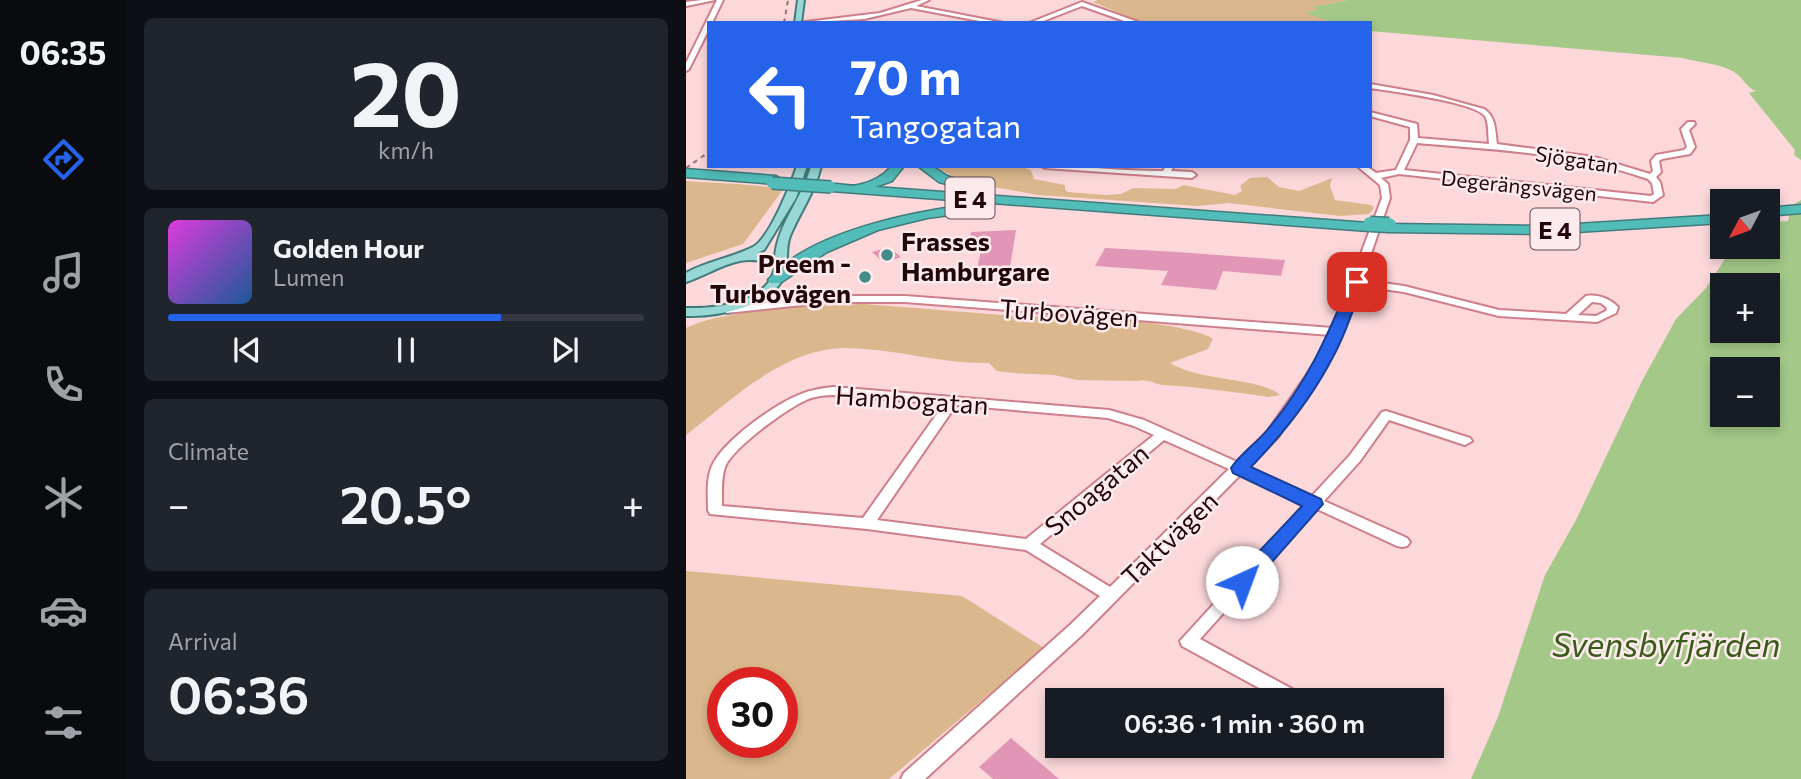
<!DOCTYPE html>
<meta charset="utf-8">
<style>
:root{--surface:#171b24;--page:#20242c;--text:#f1f3f6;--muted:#9ea1a6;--line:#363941;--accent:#2563eb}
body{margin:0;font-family:Commissioner,sans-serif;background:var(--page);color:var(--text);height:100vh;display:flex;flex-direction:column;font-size:26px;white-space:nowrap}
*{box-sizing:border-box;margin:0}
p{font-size:23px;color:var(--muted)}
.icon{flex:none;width:38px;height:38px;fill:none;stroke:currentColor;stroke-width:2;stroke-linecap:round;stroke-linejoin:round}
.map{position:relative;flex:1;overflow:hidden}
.drawer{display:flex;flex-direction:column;gap:18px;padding:18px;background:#0d0f14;width:560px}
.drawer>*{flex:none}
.guide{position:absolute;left:21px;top:21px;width:665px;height:147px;border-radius:0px;box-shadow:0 4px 10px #0003;background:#2563eb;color:#fff;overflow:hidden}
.needle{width:46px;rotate:229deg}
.buttons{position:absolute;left:1024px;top:189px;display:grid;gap:14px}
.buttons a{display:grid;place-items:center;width:70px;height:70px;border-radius:0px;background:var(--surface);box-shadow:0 4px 10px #0003;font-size:35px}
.speed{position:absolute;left:21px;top:667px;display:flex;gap:14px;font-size:35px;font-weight:700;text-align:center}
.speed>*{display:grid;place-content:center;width:91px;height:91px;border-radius:50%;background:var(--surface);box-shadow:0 4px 10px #0003;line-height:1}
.speed .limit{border:10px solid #d22;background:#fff;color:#111}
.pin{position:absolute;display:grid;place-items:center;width:60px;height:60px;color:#fff;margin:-30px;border-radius:14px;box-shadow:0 4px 10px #0006}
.me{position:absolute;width:77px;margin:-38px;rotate:43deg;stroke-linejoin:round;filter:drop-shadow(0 0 5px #0008)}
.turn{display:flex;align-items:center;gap:24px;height:147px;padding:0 28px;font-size:32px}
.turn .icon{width:91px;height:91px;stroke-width:2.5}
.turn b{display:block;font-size:49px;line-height:60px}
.big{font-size:52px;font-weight:600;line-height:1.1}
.drawer .card{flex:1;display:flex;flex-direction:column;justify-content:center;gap:10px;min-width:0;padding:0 24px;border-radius:10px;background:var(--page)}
.drawer .dial{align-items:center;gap:0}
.dial b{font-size:91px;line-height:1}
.song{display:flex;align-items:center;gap:21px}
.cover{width:84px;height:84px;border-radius:10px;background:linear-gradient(135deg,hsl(300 70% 55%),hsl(210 70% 35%))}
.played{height:7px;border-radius:4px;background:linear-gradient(90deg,var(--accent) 70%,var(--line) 70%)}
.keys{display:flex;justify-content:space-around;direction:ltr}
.heat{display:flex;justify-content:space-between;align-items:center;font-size:38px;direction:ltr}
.trip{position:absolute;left:359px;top:688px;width:399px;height:70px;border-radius:0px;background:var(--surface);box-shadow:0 4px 10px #0003;font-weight:600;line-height:70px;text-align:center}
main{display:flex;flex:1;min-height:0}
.tab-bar{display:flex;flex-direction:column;width:126px;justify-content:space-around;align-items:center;background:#090b0e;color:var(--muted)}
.tab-bar .icon{width:49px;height:49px}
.tab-bar .active{color:var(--accent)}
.tab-bar b{font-size:32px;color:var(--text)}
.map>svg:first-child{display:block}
</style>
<main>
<nav class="tab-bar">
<b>06:35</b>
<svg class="icon active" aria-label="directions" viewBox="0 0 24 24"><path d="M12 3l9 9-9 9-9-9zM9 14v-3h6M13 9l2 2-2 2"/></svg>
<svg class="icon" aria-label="music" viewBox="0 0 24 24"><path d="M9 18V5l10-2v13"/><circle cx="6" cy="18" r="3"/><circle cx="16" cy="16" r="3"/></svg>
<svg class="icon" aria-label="phone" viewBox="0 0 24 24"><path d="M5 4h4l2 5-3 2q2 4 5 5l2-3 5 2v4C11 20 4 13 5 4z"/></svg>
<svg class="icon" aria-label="climate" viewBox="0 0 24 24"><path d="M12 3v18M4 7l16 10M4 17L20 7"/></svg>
<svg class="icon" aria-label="car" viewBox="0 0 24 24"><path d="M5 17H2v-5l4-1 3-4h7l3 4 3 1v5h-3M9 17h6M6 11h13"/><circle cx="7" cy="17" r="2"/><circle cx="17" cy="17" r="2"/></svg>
<svg class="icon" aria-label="filters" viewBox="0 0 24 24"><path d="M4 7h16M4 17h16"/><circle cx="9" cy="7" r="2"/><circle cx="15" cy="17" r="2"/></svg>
</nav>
<section class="drawer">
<div class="card dial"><b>20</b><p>km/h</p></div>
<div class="card">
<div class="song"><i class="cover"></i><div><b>Golden Hour</b><p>Lumen</p></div></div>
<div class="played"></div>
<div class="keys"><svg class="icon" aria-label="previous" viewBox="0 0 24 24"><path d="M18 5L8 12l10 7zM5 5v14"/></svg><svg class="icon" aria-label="pause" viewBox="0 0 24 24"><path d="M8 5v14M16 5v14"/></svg><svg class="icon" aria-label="next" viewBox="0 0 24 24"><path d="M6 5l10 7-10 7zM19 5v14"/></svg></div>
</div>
<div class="card"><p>Climate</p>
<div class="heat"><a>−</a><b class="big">20.5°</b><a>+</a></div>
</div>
<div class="card"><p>Arrival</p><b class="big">06:36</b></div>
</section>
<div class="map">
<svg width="1115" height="779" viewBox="0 0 1115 779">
<rect width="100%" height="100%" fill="#fcd8db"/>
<!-- green -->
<path fill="#dab78c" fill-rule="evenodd" d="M412,0H662L629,7L633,9L622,13L648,23H457L407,2Z
M247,166H334L345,170L348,179L379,185V190L382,192L419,195L435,194L447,188L490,189L497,185L549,195L556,191L554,186L564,178L581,177L593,187L613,191L646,178L644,186L649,200L685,205L688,208L683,214L654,216L542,203L512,206L353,195L279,182Z
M0,181C17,183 89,184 96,191L57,244L0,263Z
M178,304L341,317C349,317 355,316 363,315C387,313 512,325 527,339L522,349L484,363C515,382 573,377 594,395L583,397C548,392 513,387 478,385C467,384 461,378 451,381L391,380L368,375L327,373L311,371L303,363C255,364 206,348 158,348C97,349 46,400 0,435V328C37,309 135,305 178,304Z
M0,571L276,596L358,648L203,779H0ZM37,682H96V742H37Z"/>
<!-- water -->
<path fill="#a3c888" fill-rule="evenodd" d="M662,0H1115V160L1108,155L1109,150L1063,93L1070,91C1059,87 1058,78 1048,72C1034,63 1013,63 997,58L684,31V23H648L620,13L631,10L627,7Z
M1115,200V779H785L812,717L859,575L890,520L955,383L990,319L1020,288L1039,259V247H1082V222L1102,221L1105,206ZM1036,285H1082V331H1036ZM1036,369H1082V415H1036Z"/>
<!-- building -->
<path fill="#e196b6" d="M330,230L324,267L291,269L295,251L280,252L285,232Z
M203,247L215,257L198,263L186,252Z
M419,248L491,252L599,260L595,276L537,271L530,290L475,285L482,271L409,266Z
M325,738L373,779H307L293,767Z"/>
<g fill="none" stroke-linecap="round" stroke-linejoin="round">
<!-- minor casing -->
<g stroke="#cf7f89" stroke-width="4">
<path id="minor" d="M16,0H29L0,6V2Z
M31,0H37L26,23H23V29L3,69L0,71V63Z
M236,0H243L230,6L318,23H304L225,8L178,19L111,23L194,13Z
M396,2L452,22L453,23H444L396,6L352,23H343Z
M684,84L747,95L798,109C810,117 809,130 811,144L908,157L964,174L967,171L965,161L970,155L998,150L1001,147L995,129L1002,122H1008L1009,124L1003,130L1009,147L1004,154L976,159L973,161L975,172L970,177L974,182L977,195L967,202L713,174L695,178L702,184L704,198L676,280L718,286L813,310L880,314L900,296C912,294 924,299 932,307L930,313L911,322L813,316L718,292L674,286L648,353L592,437L562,467L626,496L664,455L696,412L700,411L784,438L786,441L779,445L703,420L674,461L638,501L721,538L724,542L721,546L716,547L711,546L631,509L514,639L617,695L620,700H595L496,646L494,641L619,504L555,474L396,635L239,779H215L218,773L384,625L414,596L340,550L181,529L24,514L22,510C22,496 20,480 26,466C37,441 89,404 115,394C125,390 136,388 147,387L423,410L458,420L551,462L582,431L636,353L644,335L219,302H144L41,313L36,310L41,307L144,296H219L647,328L696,198L694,185L671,166H680L690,173L710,170L724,140V127L684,116V112L731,124L732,138L803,144C802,136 803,123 799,116C789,102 704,91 684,88ZM731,143C809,150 886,152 962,179L966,183L968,194L965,196L718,170ZM906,302L915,303L921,308L920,311L910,316L892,315ZM147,395L258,404L177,518L36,506C36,493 35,479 39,467C47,447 105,405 125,398C132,396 140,395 147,395ZM270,405L422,418L448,426L468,435L340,539L191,520ZM478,440L543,469L424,587L354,544Z
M355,166C396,166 436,171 477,171L480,166H488L485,171L506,172L510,175L506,178L359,168Z"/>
</g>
<!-- major casing -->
<g stroke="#417c7c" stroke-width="4">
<path id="major" d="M112,0H118L115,23H109Z
M111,166H121L110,198L78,250L71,253L89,258C91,224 117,198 125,166H135C129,192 114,212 104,236C99,248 103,261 99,273C89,307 30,317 0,316V308C29,309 83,303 89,267C57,248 30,272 0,282V273C21,261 45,258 67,247C83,239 105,184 111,166Z"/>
</g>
<!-- highway casing -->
<g stroke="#417c7c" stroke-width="3">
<path id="highway" d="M206,166H218L206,181L189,187L683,223L690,227L683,231L145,191L139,187C149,180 160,188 172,185C184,183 197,176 206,166Z
M232,166H246L261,176L301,189L295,193L253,182Z
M0,169L90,176L96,180L90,184L0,177Z
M297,203L302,204V210L241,218L192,230L141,252L94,283H84L82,280C124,230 234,210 297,203Z
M1115,205V213L1082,216V208Z
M1036,215V223L858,234L702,232L695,228L702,224L858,226Z"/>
</g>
<!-- minor -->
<use href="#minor" fill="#fff" fill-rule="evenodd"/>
<!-- major -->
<use href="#major" fill="#97d7d5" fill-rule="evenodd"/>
<!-- highway -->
<use href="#highway" fill="#52bcb9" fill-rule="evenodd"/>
<!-- rail -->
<path stroke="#947477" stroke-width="2" stroke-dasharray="4.5 4.5" stroke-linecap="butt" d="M98,23L102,0
M0,168L23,152"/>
<!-- highway-bridge-far1 casing -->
<g stroke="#417c7c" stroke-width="14" stroke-linecap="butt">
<path id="highway-bridge-far1" d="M86,183L145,187"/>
</g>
<!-- highway-bridge casing -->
<g stroke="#417c7c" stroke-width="17" stroke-linecap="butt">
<path id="highway-bridge" d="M684,224L703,225"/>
</g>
<!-- highway-bridge-far1 -->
<use href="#highway-bridge-far1" stroke="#52bcb9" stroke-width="11"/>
<!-- highway-bridge -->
<use href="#highway-bridge" stroke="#52bcb9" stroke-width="14"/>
</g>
<!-- route -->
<path fill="#2563eb" stroke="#184099" stroke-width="2" d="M671,278L678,282C668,305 661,331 649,353C628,395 598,433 565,467L635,499L637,504L563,588L556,590L549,588L546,582L549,577L616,506L547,473L545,468C555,453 571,443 582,429C621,383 641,337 664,282Z"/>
<!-- markers -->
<g fill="#448b89" stroke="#fdeaec" stroke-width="2.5">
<circle cx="201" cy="255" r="7"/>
<circle cx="179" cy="277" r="7"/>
</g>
<g text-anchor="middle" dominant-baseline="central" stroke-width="5" stroke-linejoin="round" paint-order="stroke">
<!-- far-street labels -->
<g font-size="21" fill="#22060a" stroke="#fdeaec">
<text transform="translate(891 159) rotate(9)">Sjögatan</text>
<text transform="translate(833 185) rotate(6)">Degerängsvägen</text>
</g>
<!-- shield labels -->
<g fill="#fdeaec" stroke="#644a4e" stroke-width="2">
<rect x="259.5" y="177.5" width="49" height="41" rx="5"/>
<rect x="844.5" y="208.5" width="49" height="41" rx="5"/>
</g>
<g font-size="24" font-weight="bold" fill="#22060a">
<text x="284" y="198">E 4</text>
<text x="869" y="229">E 4</text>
</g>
<!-- poi labels -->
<g font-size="26" font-weight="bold" fill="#22060a" stroke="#fdeaec" text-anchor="start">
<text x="215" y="240">Frasses<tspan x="215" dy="30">Hamburgare</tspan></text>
<text x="165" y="262" text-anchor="end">Preem -<tspan x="165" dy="30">Turbovägen</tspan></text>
</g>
<!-- street labels -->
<g font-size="26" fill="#22060a" stroke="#fdeaec">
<text transform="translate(383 312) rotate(4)">Turbovägen</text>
<text transform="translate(226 399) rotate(4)">Hambogatan</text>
<text transform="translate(410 489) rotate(-40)">Snoagatan</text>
<text transform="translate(483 538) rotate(-44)">Taktvägen</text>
</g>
<!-- near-water labels -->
<g font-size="33" font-style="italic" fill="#395a19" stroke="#fdeaec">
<text x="980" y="643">Svensbyfjärden</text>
</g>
</g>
</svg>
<div class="buttons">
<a><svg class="needle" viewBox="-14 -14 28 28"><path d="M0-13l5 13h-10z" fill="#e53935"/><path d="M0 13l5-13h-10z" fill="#9ea1a6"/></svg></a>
<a>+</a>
<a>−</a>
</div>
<div class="speed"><div class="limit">30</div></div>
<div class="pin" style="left:671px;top:282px;background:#d93025"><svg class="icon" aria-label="arrive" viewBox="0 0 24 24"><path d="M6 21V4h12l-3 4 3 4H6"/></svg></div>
<svg class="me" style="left:556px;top:582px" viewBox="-20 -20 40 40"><circle r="19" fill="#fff"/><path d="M0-13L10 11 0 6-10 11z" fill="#2563eb"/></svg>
<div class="trip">06:36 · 1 min · 360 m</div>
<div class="guide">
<div class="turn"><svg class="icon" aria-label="left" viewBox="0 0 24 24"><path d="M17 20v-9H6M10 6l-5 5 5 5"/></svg><div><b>70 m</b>Tangogatan</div></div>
</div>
</div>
</main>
